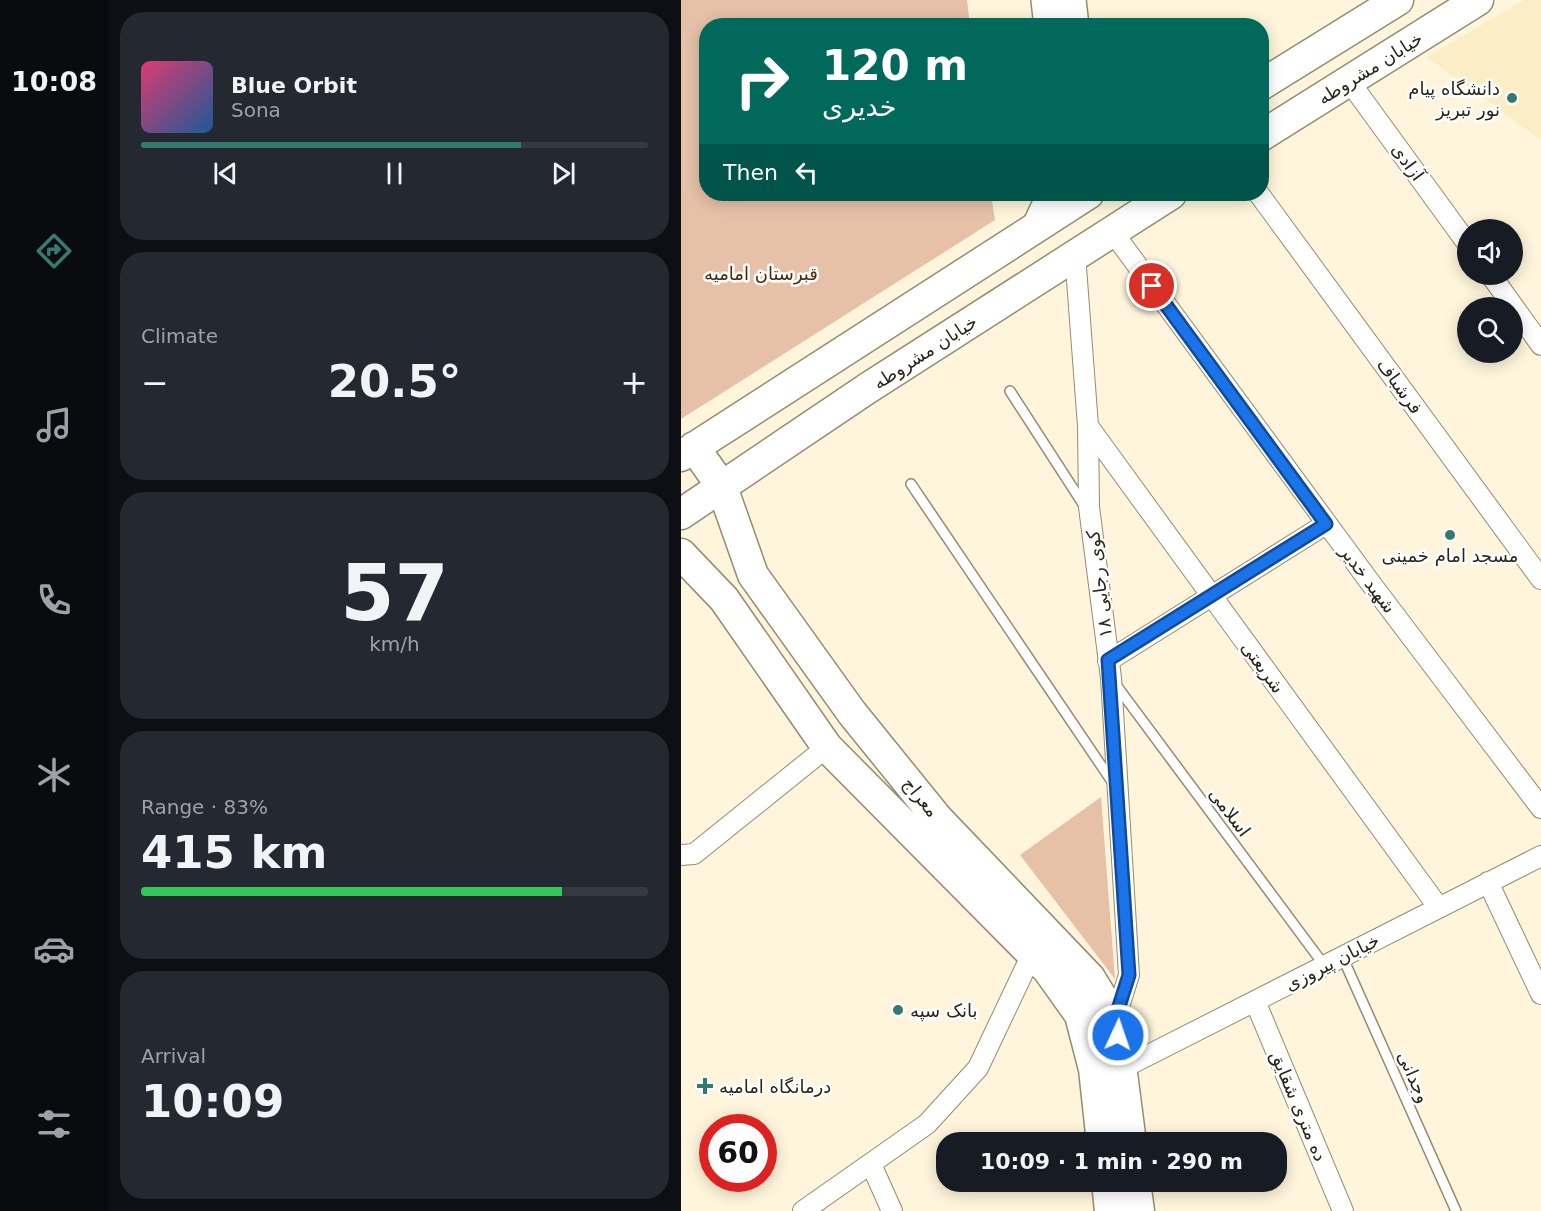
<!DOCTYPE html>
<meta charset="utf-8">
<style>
:root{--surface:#171b24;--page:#242831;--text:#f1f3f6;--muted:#9ea1a6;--line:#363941;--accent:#347a70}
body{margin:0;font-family:"DejaVu Sans","Noto Naskh Arabic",sans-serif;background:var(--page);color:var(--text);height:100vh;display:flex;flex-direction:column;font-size:22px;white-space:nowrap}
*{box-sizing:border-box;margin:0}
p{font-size:20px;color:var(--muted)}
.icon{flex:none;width:33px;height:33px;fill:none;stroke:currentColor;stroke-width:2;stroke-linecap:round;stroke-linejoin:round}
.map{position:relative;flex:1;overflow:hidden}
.side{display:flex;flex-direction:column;gap:12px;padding:12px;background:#0d0f14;width:573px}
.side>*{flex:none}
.hud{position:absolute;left:18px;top:18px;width:570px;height:183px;border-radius:24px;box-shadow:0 3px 15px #0003;background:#00695c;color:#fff;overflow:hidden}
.tools{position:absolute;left:776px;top:219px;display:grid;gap:12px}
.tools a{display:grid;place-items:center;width:66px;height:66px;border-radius:50%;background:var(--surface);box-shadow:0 3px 15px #0003;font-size:30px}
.speed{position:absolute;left:18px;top:1114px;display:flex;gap:12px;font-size:30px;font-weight:700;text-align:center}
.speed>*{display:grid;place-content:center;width:78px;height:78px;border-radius:50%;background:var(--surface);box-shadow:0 3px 15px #0003;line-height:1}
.speed .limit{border:9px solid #d22;background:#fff;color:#111}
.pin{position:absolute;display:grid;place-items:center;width:51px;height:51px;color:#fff;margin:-26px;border:3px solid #fff;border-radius:50%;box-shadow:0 2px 6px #0007}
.me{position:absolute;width:66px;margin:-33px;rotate:3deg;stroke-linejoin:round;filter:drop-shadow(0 0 4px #0008)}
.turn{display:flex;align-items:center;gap:21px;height:126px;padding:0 24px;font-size:27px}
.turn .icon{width:78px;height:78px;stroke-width:2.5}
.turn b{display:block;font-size:42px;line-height:51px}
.then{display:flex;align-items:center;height:57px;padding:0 24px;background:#0003;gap:12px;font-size:22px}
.big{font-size:45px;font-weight:700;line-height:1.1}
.side .card{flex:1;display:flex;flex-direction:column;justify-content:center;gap:9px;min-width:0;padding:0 21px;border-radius:24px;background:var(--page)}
.side .dial{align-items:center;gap:0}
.dial b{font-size:78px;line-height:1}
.song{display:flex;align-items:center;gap:18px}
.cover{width:72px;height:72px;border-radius:9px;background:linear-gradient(135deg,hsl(340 70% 55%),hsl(210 70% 35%))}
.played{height:6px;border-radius:3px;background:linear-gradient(90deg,var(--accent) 75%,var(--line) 75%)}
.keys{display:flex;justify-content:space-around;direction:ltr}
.heat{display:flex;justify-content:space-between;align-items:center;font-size:33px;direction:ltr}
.charge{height:9px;border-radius:4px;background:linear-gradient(90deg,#34c759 83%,var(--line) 0)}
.trip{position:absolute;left:255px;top:1132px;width:351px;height:60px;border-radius:24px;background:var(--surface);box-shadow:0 3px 15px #0003;font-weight:700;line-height:60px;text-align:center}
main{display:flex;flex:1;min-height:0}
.tabs{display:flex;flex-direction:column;width:108px;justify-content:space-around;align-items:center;background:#090b0e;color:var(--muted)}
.tabs .icon{width:42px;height:42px}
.tabs .selected{color:var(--accent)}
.tabs b{font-size:27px;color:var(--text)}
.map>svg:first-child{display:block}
</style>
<main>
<nav class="tabs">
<b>10:08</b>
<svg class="icon selected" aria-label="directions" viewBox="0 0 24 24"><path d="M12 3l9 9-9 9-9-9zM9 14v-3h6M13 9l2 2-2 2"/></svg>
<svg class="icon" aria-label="music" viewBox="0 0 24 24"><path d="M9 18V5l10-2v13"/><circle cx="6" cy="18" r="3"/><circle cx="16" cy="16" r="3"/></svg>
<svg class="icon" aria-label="phone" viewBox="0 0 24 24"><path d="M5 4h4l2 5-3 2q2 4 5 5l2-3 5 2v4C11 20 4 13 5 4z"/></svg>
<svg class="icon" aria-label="climate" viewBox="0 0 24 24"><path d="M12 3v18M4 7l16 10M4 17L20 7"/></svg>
<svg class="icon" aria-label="car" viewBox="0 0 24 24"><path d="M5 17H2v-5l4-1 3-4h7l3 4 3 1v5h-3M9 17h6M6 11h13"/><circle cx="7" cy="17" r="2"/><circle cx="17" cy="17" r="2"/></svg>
<svg class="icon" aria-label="filters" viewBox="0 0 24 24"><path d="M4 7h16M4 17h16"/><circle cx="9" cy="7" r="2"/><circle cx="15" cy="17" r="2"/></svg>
</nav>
<section class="side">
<div class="card">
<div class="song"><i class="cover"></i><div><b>Blue Orbit</b><p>Sona</p></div></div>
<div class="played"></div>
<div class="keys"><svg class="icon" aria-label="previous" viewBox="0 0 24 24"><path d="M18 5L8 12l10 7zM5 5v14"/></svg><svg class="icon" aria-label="pause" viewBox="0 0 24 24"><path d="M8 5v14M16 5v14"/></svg><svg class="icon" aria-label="next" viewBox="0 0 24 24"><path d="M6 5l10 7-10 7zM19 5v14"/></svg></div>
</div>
<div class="card"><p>Climate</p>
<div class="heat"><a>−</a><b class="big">20.5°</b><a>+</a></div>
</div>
<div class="card dial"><b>57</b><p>km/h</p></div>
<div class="card"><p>Range · 83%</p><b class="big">415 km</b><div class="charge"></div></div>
<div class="card"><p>Arrival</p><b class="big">10:09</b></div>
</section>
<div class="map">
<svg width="860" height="1211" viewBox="0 0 860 1211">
<rect width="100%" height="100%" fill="#fef5dc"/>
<!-- built -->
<path fill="#fbeec6" d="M843,0H860V140L746,57Z"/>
<!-- green -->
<path fill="#e6c1a8" d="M0,0H286L289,25L26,26V194H310L314,220L0,419Z
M420,797L434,979L339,855Z"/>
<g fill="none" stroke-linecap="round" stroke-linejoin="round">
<!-- lane casing -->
<g stroke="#958b6e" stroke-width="12">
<path id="lane" d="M329,391L404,507
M230,484L432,783
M435,685L643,965
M661,956L775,1211"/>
</g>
<!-- street casing -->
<g stroke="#958b6e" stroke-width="22">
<path id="street" d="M668,81L786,243
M578,194L860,579
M431,231L691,585L860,808
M394,254L407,426L408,507L430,678L448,975L434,1019
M809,274L860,345
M407,426L758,908
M427,661L645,524
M0,855L13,854L146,747
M807,882L860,994
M574,1001L662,1211
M442,1068L860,856
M190,1164L211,1211
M122,1211L246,1124L297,1068L351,954"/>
</g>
<!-- secondary casing -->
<g stroke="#958b6e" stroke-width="30">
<path id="secondary" d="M364,0L367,26
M391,0L394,26
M355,226L370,194"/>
</g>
<!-- primary casing -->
<g stroke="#958b6e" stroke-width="33">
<path id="primary" d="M580,85L717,0
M580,136L797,0
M13,447L41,487L72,575L171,713L256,818L409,978L434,1019L450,1143
M0,456L407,194
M0,514L187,388L490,194
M0,554L43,599L146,747L367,970L399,1015L413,1069L421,1143
M426,1182L429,1211
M454,1182L458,1211"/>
</g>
<!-- lane -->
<use href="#lane" stroke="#fff" stroke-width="9"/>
<!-- street -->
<use href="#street" stroke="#fff" stroke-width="20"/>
<!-- secondary -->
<use href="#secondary" stroke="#fff" stroke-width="27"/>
<!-- primary -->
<use href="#primary" stroke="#fff" stroke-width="30"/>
</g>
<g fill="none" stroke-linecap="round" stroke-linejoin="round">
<!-- route casing -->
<g stroke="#114b97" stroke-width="15">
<path id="route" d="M437,1035L434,1019L448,975L427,660L645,524L471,286"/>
</g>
<!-- route -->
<use href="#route" stroke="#1a73e8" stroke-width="10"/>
</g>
<!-- markers -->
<g fill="#347a70" stroke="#fff" stroke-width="2">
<circle cx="831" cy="98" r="6"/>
<circle cx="769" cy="535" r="6"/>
<circle cx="217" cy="1010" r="6"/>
<path d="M21 1077h6v6h6v6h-6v6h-6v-6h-6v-6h6z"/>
</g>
<g text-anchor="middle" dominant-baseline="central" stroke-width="5" stroke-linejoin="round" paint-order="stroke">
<!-- street labels -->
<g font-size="18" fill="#292519" stroke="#fff">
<text transform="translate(689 68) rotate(-32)">خیابان مشروطه</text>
<text transform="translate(727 162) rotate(54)">آزادی</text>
<text transform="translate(244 352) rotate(-33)">خیابان مشروطه</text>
<text transform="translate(719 386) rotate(54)">فرشباف</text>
<text transform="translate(687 579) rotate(53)">شهید خدیر</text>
<text transform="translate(418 584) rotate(-97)">کوی رجایی ۱۸</text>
<text transform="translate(582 667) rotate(54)">شریعتی</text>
<text transform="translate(240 797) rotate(51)">معراج</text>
<text transform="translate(549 812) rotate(53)">اسلامی</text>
<text transform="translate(651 962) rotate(-27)">خیابان پیروزی</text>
<text transform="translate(733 1077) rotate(66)">وجدانی</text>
<text transform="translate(618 1106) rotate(67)">ده متری شقایق</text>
</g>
<!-- poi labels -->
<g font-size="18" fill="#292519" stroke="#fff" text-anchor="start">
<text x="819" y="88" text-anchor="end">دانشگاه پیام<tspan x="819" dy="21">نور تبریز</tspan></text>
<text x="769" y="555" text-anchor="middle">مسجد امام خمینی</text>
<text x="229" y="1010">بانک سپه</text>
<text x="38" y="1086">درمانگاه امامیه</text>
</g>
<!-- park labels -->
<g font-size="18" fill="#4c2708" stroke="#fff">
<text x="80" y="273">قبرستان امامیه</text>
</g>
</g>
</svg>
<div class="tools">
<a><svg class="icon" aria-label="sound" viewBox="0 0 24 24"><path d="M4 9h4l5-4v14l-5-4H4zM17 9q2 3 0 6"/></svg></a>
<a><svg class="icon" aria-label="search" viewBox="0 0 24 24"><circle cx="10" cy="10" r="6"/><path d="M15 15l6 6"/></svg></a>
</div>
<div class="speed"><div class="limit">60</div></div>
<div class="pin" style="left:471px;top:286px;background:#d93025"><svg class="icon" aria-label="arrive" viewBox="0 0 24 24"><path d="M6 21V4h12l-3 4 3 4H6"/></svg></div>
<svg class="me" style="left:437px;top:1035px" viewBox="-20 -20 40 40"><circle r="17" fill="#1a73e8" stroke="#fff" stroke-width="3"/><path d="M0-11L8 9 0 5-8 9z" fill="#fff"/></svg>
<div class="trip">10:09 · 1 min · 290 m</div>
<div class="hud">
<div class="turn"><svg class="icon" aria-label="right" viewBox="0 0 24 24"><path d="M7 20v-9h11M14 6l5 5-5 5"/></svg><div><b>120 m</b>خدیری</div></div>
<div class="then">Then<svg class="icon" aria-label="left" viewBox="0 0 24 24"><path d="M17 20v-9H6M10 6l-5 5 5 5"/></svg></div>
</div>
</div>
</main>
